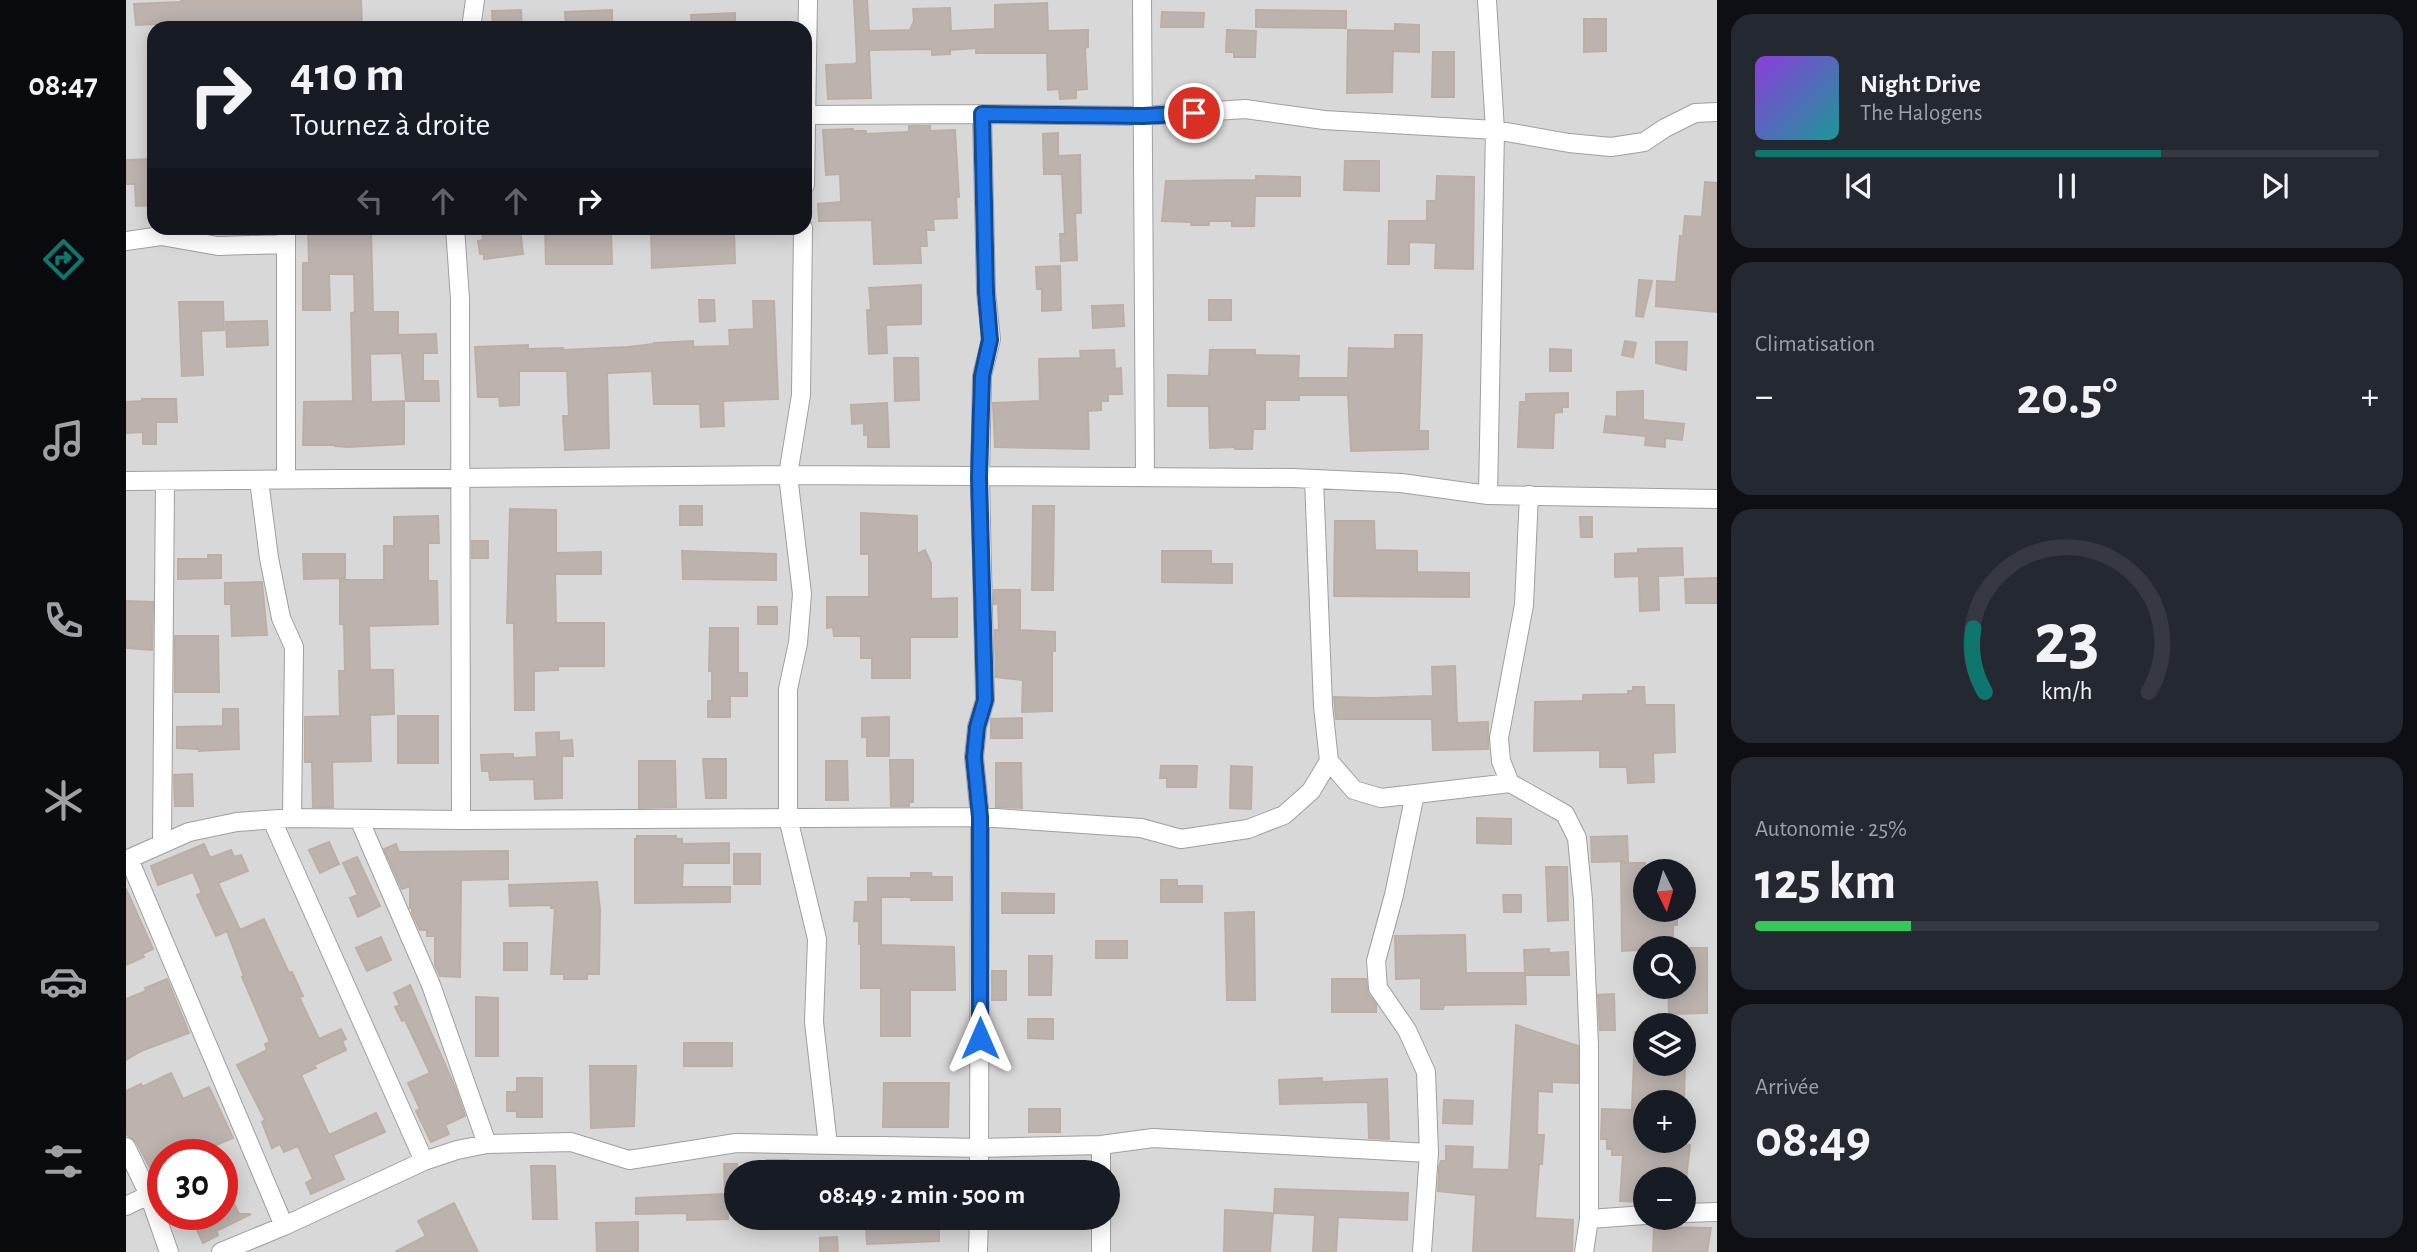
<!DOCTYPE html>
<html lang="fr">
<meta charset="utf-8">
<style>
:root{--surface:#171b24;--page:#242831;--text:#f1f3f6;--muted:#9ea1a6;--line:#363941;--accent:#0f766e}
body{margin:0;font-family:"Alegreya Sans",sans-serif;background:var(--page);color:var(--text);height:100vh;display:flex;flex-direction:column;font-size:26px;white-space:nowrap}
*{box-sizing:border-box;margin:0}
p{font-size:23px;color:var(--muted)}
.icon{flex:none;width:38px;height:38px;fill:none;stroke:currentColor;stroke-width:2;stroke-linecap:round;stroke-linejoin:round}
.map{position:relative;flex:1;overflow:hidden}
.details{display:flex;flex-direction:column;gap:14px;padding:14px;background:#0d0f14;width:700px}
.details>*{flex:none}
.top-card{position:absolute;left:21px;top:21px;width:665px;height:214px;border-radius:21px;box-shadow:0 4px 18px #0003;background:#171b24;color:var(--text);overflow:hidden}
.needle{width:46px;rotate:175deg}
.fabs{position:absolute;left:1507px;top:859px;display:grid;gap:14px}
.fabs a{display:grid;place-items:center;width:63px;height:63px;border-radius:50%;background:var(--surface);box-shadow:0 4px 18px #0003;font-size:35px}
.speed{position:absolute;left:21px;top:1139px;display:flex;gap:14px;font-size:35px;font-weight:700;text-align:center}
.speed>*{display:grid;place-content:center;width:91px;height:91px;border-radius:50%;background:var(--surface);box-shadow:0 4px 18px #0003;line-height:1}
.speed .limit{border:10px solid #d22;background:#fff;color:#111}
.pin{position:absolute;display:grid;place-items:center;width:60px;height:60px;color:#fff;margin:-30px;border:4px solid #fff;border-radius:50%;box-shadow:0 2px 7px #0007}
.me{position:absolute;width:77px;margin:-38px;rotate:0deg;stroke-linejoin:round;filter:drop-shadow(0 0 5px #0008)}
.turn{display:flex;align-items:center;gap:24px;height:147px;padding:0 28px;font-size:32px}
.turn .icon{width:91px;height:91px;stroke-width:2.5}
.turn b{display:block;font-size:49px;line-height:60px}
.lanes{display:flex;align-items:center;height:66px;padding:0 28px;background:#0003;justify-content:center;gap:35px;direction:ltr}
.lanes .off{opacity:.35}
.big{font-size:52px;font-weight:700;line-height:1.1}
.details .tile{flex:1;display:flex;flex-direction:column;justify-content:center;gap:10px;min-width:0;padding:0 24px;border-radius:21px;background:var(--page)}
.details .dial{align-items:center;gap:0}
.dial svg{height:182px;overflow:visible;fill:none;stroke:var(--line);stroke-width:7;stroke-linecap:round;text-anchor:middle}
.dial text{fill:var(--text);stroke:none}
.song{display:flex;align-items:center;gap:21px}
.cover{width:84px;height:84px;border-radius:10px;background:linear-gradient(135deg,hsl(270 70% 55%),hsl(180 70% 35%))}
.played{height:7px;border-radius:4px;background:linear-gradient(90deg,var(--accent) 65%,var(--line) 65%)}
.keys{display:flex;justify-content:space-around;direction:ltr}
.heat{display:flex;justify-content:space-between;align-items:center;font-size:38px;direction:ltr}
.charge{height:10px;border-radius:5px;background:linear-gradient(90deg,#34c759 25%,var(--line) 0)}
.trip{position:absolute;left:598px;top:1160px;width:396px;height:70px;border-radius:35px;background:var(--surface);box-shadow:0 4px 18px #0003;font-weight:700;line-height:70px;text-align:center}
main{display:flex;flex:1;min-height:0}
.tabs{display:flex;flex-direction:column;width:126px;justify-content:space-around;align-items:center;background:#090b0e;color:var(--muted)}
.tabs .icon{width:49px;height:49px}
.tabs .active{color:var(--accent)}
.tabs b{font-size:32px;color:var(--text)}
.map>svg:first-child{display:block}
</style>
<main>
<nav class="tabs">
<b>08:47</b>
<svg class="icon active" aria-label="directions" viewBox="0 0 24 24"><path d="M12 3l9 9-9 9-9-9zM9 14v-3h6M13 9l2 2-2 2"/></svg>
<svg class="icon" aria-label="music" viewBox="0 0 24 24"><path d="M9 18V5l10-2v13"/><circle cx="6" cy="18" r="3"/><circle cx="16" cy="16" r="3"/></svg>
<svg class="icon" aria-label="phone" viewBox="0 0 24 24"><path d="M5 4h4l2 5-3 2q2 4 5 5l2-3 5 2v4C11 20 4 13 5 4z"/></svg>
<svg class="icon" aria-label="climate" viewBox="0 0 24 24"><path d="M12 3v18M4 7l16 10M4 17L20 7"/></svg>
<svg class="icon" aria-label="car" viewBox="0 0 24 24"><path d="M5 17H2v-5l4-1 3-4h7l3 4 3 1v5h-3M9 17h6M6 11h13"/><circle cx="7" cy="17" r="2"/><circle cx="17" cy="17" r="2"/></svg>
<svg class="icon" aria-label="filters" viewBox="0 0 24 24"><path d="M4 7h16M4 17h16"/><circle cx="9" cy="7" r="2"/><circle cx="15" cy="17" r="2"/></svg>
</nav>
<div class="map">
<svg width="1591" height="1252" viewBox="0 0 1591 1252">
<rect width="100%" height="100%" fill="#ece8e2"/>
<!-- residential -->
<path fill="#d9d8d9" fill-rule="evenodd" d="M0,0H1591V1252H0ZM28,28H679V228H28ZM1519,872H1558V910H1519ZM1519,948H1558V987H1519ZM1519,1026H1558V1064H1519ZM1519,1102H1558V1141H1519ZM37,1155H96V1214H37ZM611,1172H982V1218H611ZM1519,1180H1558V1218H1519Z"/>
<!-- building -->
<path fill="#bcb3af" stroke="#bcaea5" stroke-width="2" d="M55,0H235L236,28H163V25L57,26V23L10,25L8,4L55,2Z
M728,0H741L743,31L784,30L788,21L787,9L824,8L825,31L869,29V5L921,3L922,31L962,30V47L959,48L961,89L950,90V98L934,99L933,89L922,90L921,53H850V48L824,50V54L806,55V49L743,50L745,98L702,99L700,65L728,64L731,62Z
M395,10L396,28H367L366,11Z
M486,10V28H440L439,12Z
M1130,10L1220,11V28L1130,27Z
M1036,12L1078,13L1077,27H1035Z
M609,13V28H566L565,15Z
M1458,19H1480V51L1458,52Z
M1269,24L1293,25V52L1267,51L1266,92L1221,93L1222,30L1269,31Z
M1101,30L1130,31L1129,57H1108V52H1100Z
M1307,52H1328V97H1306Z
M783,126H804V131L829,130L833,197H830L831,218L807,219L808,230H800L801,246H794L795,263L748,264L746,220L693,221L692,204L715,202L714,174L700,175L697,130L727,129V131H740V134L783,132Z
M932,133V156L954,155L955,213H949L951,260L935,261L934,234H939L936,174H918L917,134Z
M28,159V205L10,206L9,184H0V160Z
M1219,161H1253V191L1218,190Z
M1130,176L1174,177V196H1129L1128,226H1106V221H1083V225H1065V222L1036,221L1040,181L1130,180Z
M1311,176L1348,177L1347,269L1309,268L1310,243L1283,242V264H1262L1263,221H1301V201H1310Z
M1579,182L1591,183V312L1530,306L1531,281L1550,282L1554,236H1557L1559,216L1576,217Z
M182,228H245L247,312H272V335L310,334L311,353H297V381H312L313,401H280L276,353L244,354L245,402L278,401V444L222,447L209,446V445H177L178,402L227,401L225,313L229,312L228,274H203L204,310H177V263H183Z
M394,228L397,254L358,259V254H354L352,241L357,240L356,231Z
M419,228H485L486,264H420Z
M525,228H608L609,263L526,268Z
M934,266L935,310L916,311V289H911L910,267Z
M1513,280L1526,281L1517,317L1510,316Z
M795,285V324L760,325L761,353L743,354L741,310H745L743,288Z
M573,300H588L589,321L574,322Z
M1083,300H1105V320H1083Z
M627,301H648L652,399L597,401L598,426L575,427L574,404H528L526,371L481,373L483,448L439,450L437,416H443L441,371H393V405L374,406L373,397H352L349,347L402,345V349L437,348V350L502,347L528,344V343L567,341V347L604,346L603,330L628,329Z
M53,302H97L98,330L75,331L77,375L56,376Z
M997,305L998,326L967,328L966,306Z
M141,321L142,345L101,347L100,322Z
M1269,335H1296L1293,431H1302V449L1225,451L1222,395H1173V400H1139V429H1127L1126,449H1109V447L1084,448L1083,406H1042V375L1083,376L1084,350H1129V355L1173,356L1172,378H1222L1223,348L1269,349Z
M1499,341L1510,343L1507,357L1496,355Z
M1530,342H1561L1560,370L1530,363Z
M1424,349L1445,350V371H1424Z
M988,350L989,369L995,368L996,394H982V401H975V410L962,411L963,449L869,447L867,403L914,401L913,359L955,358L954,351Z
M768,358H792L793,400L769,401Z
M1517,391V420L1558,424L1556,440L1539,438V447L1519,445L1520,436L1478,432L1480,416L1491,417V392Z
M1442,393V407H1436V412L1428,413L1427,448L1392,447L1394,402H1400V394Z
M16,399H50L51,422H30V444H17V432L0,433V402L16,401Z
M761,403L763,447H742V435H738V423L726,424L725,405Z
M554,506H576V525H554Z
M907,506H928L927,590H906Z
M384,509L430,510V553L475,552V574H429L430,623H478V666H432V670L408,671V710H389L388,623H381Z
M735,513L791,516V554L799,550L805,563V599L831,598V637H784V678H746V658H735V636H708L707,627L701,628V597H743V554H735Z
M312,516L313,543H302V581H311L312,624L243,626L244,670H267L268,714L244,715L245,761L206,762L207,807H187L186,762H179V717L214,716L213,671H219L218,624H214V580H258V546H268V517Z
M1454,517H1466V537H1455Z
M1209,521H1248L1249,550L1291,551V572L1343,573V597L1208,596Z
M346,541H362V558H346Z
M1556,548L1557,575L1532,576L1533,610L1514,611L1513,576L1489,577V554L1512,553V549Z
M556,551L650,554V580L557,579Z
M1036,551H1085V564H1106V583L1036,582Z
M177,554H219V578L178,579Z
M82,555H95V578L52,579V559H82Z
M1591,578V603H1560L1559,579Z
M136,582L141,635L106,636L105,604H99V583Z
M868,590H894V630L929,632V651H926V711L896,712L897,680L870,677L869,630H873L872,603L868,604Z
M0,601L27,602L26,650L0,648Z
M632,607H651V624H632Z
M584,628H612V673H621V696H604V717H582V701H586V671H583Z
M49,636H92L93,692H49Z
M1329,666L1331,723L1362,722V749L1307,750L1306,719H1210L1208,697L1246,698L1307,696L1306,667Z
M1507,687H1518L1519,705H1548L1549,752L1527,753L1528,782L1502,783L1501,767H1474V750L1408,751L1409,702L1457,701V695L1502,694V691H1507Z
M97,709H112L113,749L73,751V749L51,748V727L97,726Z
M272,716H312V763H272Z
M763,717V756H741V737H736V718Z
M896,718V738H865V719Z
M433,732V741L446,740L447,756H436V798L409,799L408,779L364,780L363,771H356L355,755L387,754V758L411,757L410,733Z
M577,759H600V798H580Z
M764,760H787V802H783V806H765Z
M513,761H549L550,807L513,808Z
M700,761H721L722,800H700Z
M870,763H895L896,808L870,807Z
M1035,766H1071L1070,787H1041V778H1034Z
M1105,766L1126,767L1125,809L1104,808Z
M66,774L67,806H49L48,775Z
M1351,818L1385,819V844L1351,843Z
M511,836H550V839H556V844L603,843V863H557L556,887H604V902L509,903V839H511Z
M1501,836L1502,861L1466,862L1465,837Z
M203,842L213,864L194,873L183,850Z
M78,844L84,858L105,850L108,857L115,855L122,871L92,883L114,930L138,919L163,973L166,972L177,996L173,997L193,1039L215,1029L220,1039L216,1041L220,1050L188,1065L190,1068L175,1075L203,1135L250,1113L259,1132L207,1155L218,1179L185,1194L180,1183L187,1179L172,1146L158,1152L154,1144L146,1148L136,1122L139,1120L111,1065L141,1050L139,1044L144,1042L116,977L118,976L101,931L90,936L71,895L76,893L67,872L32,885L25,866Z
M270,844L273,852L382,851V879L335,880L334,977L314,976L309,965V936H301V930H294L286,913V908H284V886L276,889L258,849Z
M608,854H634V884H608Z
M231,857L254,906L232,917L224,898L232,895L217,863Z
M1495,863H1519V910H1551V925H1547V948L1496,951Z
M1420,867H1441L1442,920L1422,921Z
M785,873H805L806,877H826V900H785V897H755V945L828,947L829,990H784V1036H755V988H735V944H733V921H728L729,902H742V878H785Z
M1035,880H1051V886H1076V902H1035Z
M471,882L474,910L473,974H461V979H438V974H425L429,908H425V905L384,906L383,885Z
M0,889L27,949L16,954L18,957L0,965Z
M876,893L928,894V913H876Z
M1377,895H1395V912H1378Z
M1128,912L1129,1000H1101L1099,913Z
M1339,935L1340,973H1399L1398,950L1423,949V953L1442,952L1443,975H1399L1400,1004L1318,1005L1317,1009H1295V978L1270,979L1269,936Z
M255,937L265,960L241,971L230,948Z
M970,941H1001V958H970Z
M378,943H401V970H378Z
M1558,948H1581V1013L1543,1014L1542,987H1558Z
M903,956H926L925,995H903Z
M866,971H880V1000H866Z
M41,979L63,1033L15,1051L0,1060V999L20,991L19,988Z
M1206,979H1240L1242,994L1250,1004V1012H1206Z
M284,985L329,1087L339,1116L319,1125L323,1134L305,1142L290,1111L294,1109L282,1083L304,1073L279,1020L276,1021L269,1007L274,1005L268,993Z
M1488,994L1489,1030H1474L1472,995Z
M350,997L372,998V1056H350Z
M902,1019H927V1039L902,1038Z
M1390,1025L1452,1046V1083L1426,1082V1092L1412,1091L1411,1135H1418L1416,1164H1413L1409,1218L1447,1220L1446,1252H1347L1350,1195L1312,1191L1313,1168L1315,1161H1320V1146L1347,1147L1346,1169L1383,1170Z
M1509,1032L1519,1033V1064H1559L1558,1098L1534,1097L1533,1102H1519V1141L1564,1145L1560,1180H1519V1202L1494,1201L1497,1155H1486V1149H1481V1139H1475L1476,1109L1506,1110Z
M558,1043H606V1066H558Z
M464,1066H510L508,1126L465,1128Z
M45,1073L57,1099L83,1087L107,1138L66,1155H37V1169L27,1173L10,1142L0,1134V1091L15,1084L16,1087Z
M391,1078H416V1117H391V1111H381V1092H391Z
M1196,1078V1082L1261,1079L1263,1139L1243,1138L1242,1102L1154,1104L1153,1080Z
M758,1083H823L822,1127H757Z
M1318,1100L1347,1101L1346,1124L1317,1123Z
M903,1109H934V1132H903Z
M641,1160H662V1172H642Z
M598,1164H611V1198L601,1199L602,1219L561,1220V1213L510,1214V1198L599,1194Z
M405,1166H429L431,1219H407Z
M96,1179L113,1214H125L90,1231L92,1235L77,1243L64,1214H96Z
M1149,1189L1282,1193L1281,1220L1212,1217L1210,1252H1187L1189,1215L1148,1213Z
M328,1203L352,1252H269L300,1236L292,1221Z
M1099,1210L1147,1213L1144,1252H1098Z
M764,1218H813V1241L741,1244L740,1225L764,1224Z
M512,1222V1252H471L470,1223Z
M1528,1227L1585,1228L1581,1252H1527Z
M711,1237L712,1252H694V1238Z"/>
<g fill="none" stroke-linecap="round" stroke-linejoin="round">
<!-- minor casing -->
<g stroke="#9f9f9f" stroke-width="20">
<path id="minor" d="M1016,0L1019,477
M1361,0L1369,130L1362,495
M345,28L349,0
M682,115L856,114L1017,116L1119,109L1198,120L1369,130L1443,143L1485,147L1518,142L1539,128L1569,113L1591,112
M679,185L682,0
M160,228V479
M329,228L334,299L335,820
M677,228L675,395L662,475L676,594L672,643L662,689V818L691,939L688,1022L702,1145
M0,241L35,236L92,246L159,244
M1188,479L1197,706L1203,761L1228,790L1255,798L1384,783
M133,480L143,558L155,618L168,647L166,818
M0,481L662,475L1167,478L1275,483L1362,495L1591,499
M1403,495L1398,605L1373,738L1375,761L1384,783L1439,814L1451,838L1457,900L1463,1046V1219L1458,1252
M1289,794L1268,895L1250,961L1252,988L1281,1030L1300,1072L1303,1153L1296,1252
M233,819L305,985L361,1144
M146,820L298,1161
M36,844L39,481
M3,859L158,1226
M0,860L63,832L111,822L166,818L335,820L854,817L1015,828L1055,839L1122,829L1158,815L1185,791L1203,761
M0,1147L23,1195L43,1252
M853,1172L854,817L848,757L851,727L859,700L854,477L856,376L865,339L860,292L856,114
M975,1172V1145
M0,1206L23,1195
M1558,1213L1591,1212
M1463,1219L1519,1215
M95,1252L158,1226L298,1161L331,1150L361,1144L445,1142L503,1160L610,1143L854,1148L975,1145L1027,1138L1303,1153
M852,1252L853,1218
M975,1252V1218"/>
</g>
<!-- minor -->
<use href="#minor" stroke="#fff" stroke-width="18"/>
</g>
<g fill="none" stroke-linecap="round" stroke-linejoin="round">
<!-- route casing -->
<g stroke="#114b97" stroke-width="18">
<path id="route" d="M854,1038V817L848,757L851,727L859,700L853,477L856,376L864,340L860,292L856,114L1017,116L1068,113"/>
</g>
<!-- route -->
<use href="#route" stroke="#1a73e8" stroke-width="12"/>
</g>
</svg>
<div class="fabs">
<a><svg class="needle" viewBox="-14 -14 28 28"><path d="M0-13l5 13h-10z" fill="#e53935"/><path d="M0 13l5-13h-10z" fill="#9ea1a6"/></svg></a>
<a><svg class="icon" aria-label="search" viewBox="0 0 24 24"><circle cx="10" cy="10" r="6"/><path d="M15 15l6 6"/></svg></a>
<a><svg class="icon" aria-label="layers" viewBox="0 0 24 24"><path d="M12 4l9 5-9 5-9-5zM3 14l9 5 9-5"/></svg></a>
<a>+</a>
<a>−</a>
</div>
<div class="speed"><div class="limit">30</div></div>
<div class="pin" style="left:1068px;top:113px;background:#d93025"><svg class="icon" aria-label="arrive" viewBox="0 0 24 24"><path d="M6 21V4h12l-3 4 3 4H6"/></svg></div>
<svg class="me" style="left:854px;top:1038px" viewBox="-20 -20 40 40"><path d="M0-17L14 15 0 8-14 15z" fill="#1a73e8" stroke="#fff" stroke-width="4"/></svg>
<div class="trip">08:49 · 2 min · 500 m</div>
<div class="top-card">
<div class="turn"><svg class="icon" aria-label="right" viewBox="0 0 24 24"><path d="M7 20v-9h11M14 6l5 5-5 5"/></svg><div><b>410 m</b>Tournez à droite</div></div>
<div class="lanes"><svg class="icon off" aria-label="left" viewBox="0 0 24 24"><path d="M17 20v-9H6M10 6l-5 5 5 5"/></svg><svg class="icon off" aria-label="ahead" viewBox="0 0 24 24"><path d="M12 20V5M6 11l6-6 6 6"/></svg><svg class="icon off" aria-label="ahead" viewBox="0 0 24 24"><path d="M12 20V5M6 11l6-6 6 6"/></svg><svg class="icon" aria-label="right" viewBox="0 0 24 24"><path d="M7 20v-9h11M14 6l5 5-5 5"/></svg></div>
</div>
</div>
<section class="details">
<div class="tile">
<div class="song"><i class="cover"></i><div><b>Night Drive</b><p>The Halogens</p></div></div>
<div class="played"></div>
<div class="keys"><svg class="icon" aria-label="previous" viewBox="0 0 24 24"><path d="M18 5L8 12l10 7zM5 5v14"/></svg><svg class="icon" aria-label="pause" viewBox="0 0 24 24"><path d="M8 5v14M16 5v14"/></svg><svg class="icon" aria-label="next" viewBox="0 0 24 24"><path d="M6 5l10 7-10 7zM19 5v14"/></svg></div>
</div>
<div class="tile"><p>Climatisation</p>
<div class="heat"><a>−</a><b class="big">20.5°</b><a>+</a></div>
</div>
<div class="tile dial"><svg viewBox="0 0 100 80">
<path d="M14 69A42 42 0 1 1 86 69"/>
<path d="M14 69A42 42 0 0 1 9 41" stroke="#0f766e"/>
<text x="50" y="56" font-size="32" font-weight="700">23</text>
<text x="50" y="72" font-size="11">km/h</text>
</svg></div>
<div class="tile"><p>Autonomie · 25%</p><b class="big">125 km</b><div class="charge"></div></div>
<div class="tile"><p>Arrivée</p><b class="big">08:49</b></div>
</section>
</main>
